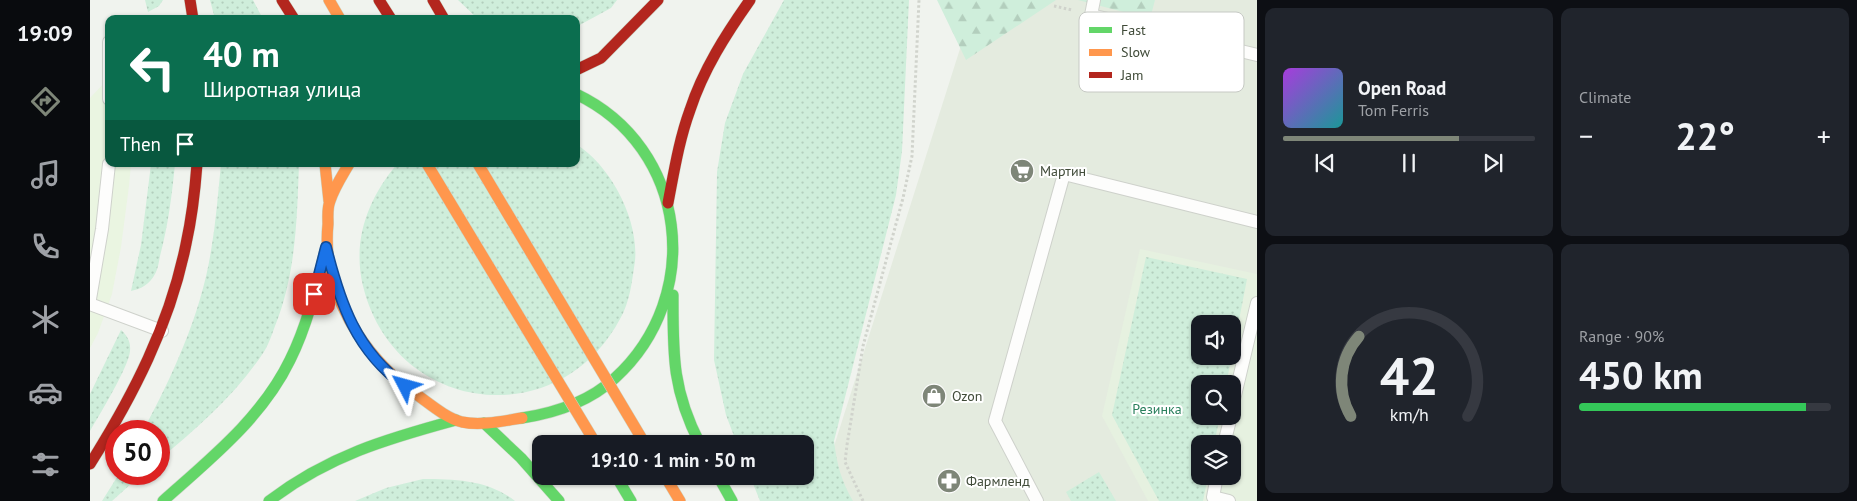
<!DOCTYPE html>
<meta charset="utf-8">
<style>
:root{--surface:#171b24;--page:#20242c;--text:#f1f3f6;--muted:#9ea1a6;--line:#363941;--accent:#7e8678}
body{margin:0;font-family:"PT Sans",sans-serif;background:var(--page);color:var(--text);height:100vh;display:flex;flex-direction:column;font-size:19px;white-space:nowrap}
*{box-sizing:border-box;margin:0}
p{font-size:16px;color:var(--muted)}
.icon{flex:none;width:28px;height:28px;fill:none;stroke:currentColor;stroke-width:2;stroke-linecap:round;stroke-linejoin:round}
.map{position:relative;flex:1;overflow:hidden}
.drawer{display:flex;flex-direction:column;gap:8px;padding:8px;background:#0d0f14;width:600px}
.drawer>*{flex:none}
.hud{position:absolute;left:15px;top:15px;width:475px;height:152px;border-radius:10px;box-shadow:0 1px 4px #0004;background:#0b6e4f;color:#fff;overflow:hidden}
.buttons{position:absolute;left:1101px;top:315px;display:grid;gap:10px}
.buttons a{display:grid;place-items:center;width:50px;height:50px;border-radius:10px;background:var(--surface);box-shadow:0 1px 4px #0004;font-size:25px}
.speed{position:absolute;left:15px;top:420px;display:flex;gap:10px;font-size:25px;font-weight:700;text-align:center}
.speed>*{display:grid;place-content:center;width:65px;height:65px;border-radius:50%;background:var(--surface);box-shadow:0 1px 4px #0004;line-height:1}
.speed .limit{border:8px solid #d22;background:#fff;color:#111}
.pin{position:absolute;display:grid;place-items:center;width:42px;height:42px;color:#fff;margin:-21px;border-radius:10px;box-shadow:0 2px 8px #0006}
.me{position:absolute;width:55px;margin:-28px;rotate:309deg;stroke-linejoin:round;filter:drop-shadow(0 0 4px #0008)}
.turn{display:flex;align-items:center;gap:18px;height:105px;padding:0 15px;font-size:22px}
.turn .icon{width:65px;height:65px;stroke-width:2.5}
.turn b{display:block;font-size:35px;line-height:42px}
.then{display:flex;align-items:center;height:48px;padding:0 15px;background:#0003;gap:10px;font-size:19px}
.big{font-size:38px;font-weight:700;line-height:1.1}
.drawer .widget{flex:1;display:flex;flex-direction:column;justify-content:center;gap:8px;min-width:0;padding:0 18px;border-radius:10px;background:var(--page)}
.drawer .dial{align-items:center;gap:0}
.dial svg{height:130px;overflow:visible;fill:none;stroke:var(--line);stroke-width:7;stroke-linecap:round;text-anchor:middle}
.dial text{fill:var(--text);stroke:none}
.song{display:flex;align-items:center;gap:15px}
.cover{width:60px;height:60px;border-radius:8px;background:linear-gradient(135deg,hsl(280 70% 55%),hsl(180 70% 35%))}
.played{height:5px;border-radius:2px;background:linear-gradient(90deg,var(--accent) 70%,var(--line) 70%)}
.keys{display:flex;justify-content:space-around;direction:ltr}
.heat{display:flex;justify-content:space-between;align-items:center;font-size:28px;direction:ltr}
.charge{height:8px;border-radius:4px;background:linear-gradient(90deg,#34c759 90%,var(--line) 0)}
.drawer .tiles{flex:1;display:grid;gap:8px;grid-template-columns:repeat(2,1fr)}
.trip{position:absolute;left:442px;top:435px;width:282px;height:50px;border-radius:10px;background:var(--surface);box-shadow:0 1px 4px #0004;font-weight:700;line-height:50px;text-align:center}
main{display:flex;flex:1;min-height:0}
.tabs{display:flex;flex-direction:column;width:90px;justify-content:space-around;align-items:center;background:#090b0e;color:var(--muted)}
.tabs .icon{width:35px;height:35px}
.tabs .current{color:var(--accent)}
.tabs b{font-size:22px;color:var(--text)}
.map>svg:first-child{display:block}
</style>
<main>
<nav class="tabs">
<b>19:09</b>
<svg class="icon current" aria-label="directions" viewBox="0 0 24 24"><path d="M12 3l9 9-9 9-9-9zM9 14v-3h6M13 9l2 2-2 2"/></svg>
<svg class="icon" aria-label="music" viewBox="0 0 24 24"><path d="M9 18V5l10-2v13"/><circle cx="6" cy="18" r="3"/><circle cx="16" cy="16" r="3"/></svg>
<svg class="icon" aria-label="phone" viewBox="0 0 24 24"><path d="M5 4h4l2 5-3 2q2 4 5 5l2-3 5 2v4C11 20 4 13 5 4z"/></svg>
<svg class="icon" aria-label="climate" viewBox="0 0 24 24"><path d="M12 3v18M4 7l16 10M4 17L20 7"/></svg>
<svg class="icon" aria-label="car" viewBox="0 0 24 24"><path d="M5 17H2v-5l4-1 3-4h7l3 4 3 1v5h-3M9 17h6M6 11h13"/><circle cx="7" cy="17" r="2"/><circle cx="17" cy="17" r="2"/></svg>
<svg class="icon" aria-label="filters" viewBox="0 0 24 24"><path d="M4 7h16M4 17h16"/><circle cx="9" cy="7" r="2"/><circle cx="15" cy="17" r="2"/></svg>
</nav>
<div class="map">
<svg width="1167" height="501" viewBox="0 0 1167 501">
<defs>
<pattern id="grass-dots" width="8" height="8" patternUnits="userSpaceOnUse" patternTransform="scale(1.25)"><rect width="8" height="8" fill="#cfeedb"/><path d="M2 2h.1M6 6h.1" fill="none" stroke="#b3cebd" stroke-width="1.8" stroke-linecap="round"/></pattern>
<pattern id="forest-firs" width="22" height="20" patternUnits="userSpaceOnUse" patternTransform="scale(1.25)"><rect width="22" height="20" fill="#cfeedb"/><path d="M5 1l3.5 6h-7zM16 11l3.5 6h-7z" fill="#b3cebd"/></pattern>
</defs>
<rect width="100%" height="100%" fill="#f0f3ee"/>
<!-- residential -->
<path fill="#e4ebdf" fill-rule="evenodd" d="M893,0H1167V501H745L733,481L881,14ZM1110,324H1142V356H1110ZM1110,384H1142V416H1110ZM1110,444H1142V476H1110Z"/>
<!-- commercial -->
<path fill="#eaf5e1" d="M19,78V164H41L39,186L31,247L22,294L8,333L0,348V98Z"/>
<!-- education -->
<path fill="#e6f1e0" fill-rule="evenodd" d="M1050,249L1167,274V501H1058L1012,416ZM1110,324H1142V356H1110ZM1110,384H1142V416H1110ZM1110,444H1142V476H1110Z"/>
<!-- grass -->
<path fill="url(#grass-dots)" d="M55,0H73L69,6L58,12Z
M120,0H163L173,19H125Z
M368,0H527L521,8L486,27V19H388Z
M694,0H819L812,151L806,195L744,441C747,465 751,480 763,501H670L660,476H716V444H647L636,415L624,360L627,172L635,123L653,74Z
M486,144C521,166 549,220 545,261C542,281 540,302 530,319C468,435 304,414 273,286C262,240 278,199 307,164H486Z
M61,164H85C82,195 78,226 70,256C69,261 68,269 65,274C60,284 51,289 41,291L51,245Z
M131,164H209C207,219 206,274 185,326C182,334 179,343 175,350C148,393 107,428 69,460V431H53C83,375 111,314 121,251C126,222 128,193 131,164Z
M1056,257L1157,279L1143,351L1142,324H1110V356H1142L1136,384H1110V416H1130L1124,444H1110V476H1118L1113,501H1069L1022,415Z
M31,330C37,335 41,342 40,351C39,366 9,416 0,431V394Z
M1009,472L1026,501H981L976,492Z
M29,474H52L22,501H12Z
M333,479C366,479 398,480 425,501H265L296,488Z"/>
<!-- forest -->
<path fill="url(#forest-firs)" d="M847,0H966L876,60Z
M988,0H1065L1060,19Z"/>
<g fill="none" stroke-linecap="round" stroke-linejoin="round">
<!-- lane casing -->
<g stroke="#ced1cb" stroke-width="14">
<path id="lane" d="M1004,0L1001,15L1167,55
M19,42V99
M0,299L12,229L19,164
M0,304L72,331
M1142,408L1167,303
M1134,444L1141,416
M1127,476L1123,497L1139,501
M947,501L905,421L974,174L1167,222"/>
</g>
<!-- fast casing -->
<g stroke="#ccd6c8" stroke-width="12">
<path id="fast" d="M583,295C583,354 582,390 610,444
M432,418C465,413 500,401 525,378C615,296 598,147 486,94
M394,423L431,458L469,501
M526,476L541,501
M628,476L642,501
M73,501C120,459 172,418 200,360C217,326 226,288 235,251
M179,501C238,456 296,439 366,420"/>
</g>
<!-- slow casing -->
<g stroke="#ccd6c8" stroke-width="12">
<path id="slow" d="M239,0L250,19
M235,164L239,201
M259,164C252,176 244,188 240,201C237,208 238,216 238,224C231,291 273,357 326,394C340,404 356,418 372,422C391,426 413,421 432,418
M575,476L590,501"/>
</g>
<!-- jam casing -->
<g stroke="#ccd6c8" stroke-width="12">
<path id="jam" d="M100,0L103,19
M192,0L204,19
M289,0L301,19
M343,0L354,19
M486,70L511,58L568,0
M578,203C584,172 589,140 600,110C613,70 636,34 660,0
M0,464C43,396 80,324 96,244C102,217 105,191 107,164"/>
</g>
<!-- path -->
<path stroke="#d0d3cc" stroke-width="3" stroke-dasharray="2.5 2.5" stroke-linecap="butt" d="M964,6L982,10
M773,501L755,462L757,445L773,346L813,198L822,156L829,0"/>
<!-- lane -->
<use href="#lane" stroke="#fdfdfc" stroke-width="12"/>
<!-- fast -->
<use href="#fast" stroke="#63d668" stroke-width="11"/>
<!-- slow -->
<use href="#slow" stroke="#ff974d" stroke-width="11"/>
<!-- jam -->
<use href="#jam" stroke="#b3261e" stroke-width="11"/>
<!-- slow-bridge casing -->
<g stroke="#ccd6c8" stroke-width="12" stroke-linecap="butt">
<path id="slow-bridge" d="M337,164L506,444
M388,164L555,444"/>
</g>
<!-- slow-bridge -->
<use href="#slow-bridge" stroke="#ff974d" stroke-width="11"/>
</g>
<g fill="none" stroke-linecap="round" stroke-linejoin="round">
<!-- route casing -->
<g stroke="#114b97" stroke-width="12">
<path id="route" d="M224,294L236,247C250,303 266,351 315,386"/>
</g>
<!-- route -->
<use href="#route" stroke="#1a73e8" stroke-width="9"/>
</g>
<!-- icons -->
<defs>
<g id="supermarket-disc" transform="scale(1.25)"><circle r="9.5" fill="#7e8678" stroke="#fff"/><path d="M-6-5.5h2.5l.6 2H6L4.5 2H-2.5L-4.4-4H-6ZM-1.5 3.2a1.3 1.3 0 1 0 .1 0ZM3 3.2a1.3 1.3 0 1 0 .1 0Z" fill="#fff"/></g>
<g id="shop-disc" transform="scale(1.25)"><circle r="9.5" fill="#7e8678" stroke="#fff"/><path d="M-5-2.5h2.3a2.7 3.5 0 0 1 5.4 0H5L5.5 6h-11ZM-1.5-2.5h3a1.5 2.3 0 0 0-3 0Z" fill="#fff"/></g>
<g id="pharmacy-disc" transform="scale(1.25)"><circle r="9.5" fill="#7e8678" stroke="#fff"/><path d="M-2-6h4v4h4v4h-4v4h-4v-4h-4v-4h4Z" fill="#fff"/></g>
</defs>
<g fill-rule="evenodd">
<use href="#supermarket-disc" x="932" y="171"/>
<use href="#shop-disc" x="844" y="396"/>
<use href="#pharmacy-disc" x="859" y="481"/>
</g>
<g text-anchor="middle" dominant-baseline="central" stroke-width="4" stroke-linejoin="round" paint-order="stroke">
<!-- poi labels -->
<g font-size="14" fill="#404b39" stroke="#fff" text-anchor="start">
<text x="950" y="171">Мартин</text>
<text x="862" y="396">Ozon</text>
<text x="876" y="481">Фармленд</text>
</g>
<!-- park labels -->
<g font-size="14" fill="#297f5c" stroke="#fff">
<text x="1067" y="409">Резинка</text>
</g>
</g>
<!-- legend -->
<rect x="989" y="12" width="165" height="80" rx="8" fill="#fff" stroke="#c6c9c4" stroke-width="1"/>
<rect x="999" y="27" width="23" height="6" fill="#63d668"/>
<rect x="999" y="49" width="23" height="7" fill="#ff974d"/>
<rect x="999" y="72" width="23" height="6" fill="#b3261e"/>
<g font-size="14" fill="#404b39">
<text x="1031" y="35">Fast</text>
<text x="1031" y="57">Slow</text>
<text x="1031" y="80">Jam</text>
</g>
</svg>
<div class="buttons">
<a><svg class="icon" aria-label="sound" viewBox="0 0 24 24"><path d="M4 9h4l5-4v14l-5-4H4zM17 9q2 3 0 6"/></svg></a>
<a><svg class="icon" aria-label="search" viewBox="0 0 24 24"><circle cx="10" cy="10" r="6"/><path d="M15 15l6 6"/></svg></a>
<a><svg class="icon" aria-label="layers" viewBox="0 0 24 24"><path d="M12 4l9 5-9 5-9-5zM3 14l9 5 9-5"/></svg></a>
</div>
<div class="speed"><div class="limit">50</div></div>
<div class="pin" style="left:224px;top:294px;background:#d93025"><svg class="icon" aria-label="arrive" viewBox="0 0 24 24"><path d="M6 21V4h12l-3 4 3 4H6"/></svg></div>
<svg class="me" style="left:315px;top:386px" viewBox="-20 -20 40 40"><path d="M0-17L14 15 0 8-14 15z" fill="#1a73e8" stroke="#fff" stroke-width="4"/></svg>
<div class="trip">19:10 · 1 min · 50 m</div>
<div class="hud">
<div class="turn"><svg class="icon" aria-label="left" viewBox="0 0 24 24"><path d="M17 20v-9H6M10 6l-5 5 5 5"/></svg><div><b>40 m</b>Широтная улица</div></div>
<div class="then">Then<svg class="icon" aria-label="arrive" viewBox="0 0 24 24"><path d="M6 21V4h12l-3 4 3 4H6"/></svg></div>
</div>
</div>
<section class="drawer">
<div class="tiles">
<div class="widget">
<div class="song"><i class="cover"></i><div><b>Open Road</b><p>Tom Ferris</p></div></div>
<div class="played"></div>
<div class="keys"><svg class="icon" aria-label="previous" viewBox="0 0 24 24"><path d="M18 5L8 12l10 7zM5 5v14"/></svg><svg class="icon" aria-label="pause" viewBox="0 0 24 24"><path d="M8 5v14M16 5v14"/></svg><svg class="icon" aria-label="next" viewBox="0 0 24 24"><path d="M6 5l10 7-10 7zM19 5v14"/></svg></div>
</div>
<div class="widget"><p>Climate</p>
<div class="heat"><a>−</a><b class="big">22°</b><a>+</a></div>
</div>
<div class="widget dial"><svg viewBox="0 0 100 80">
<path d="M14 69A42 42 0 1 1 86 69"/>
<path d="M14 69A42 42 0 0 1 19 20" stroke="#7e8678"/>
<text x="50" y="56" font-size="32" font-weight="700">42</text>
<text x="50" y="72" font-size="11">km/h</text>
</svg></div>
<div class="widget"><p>Range · 90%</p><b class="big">450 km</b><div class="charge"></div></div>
</div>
</section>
</main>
